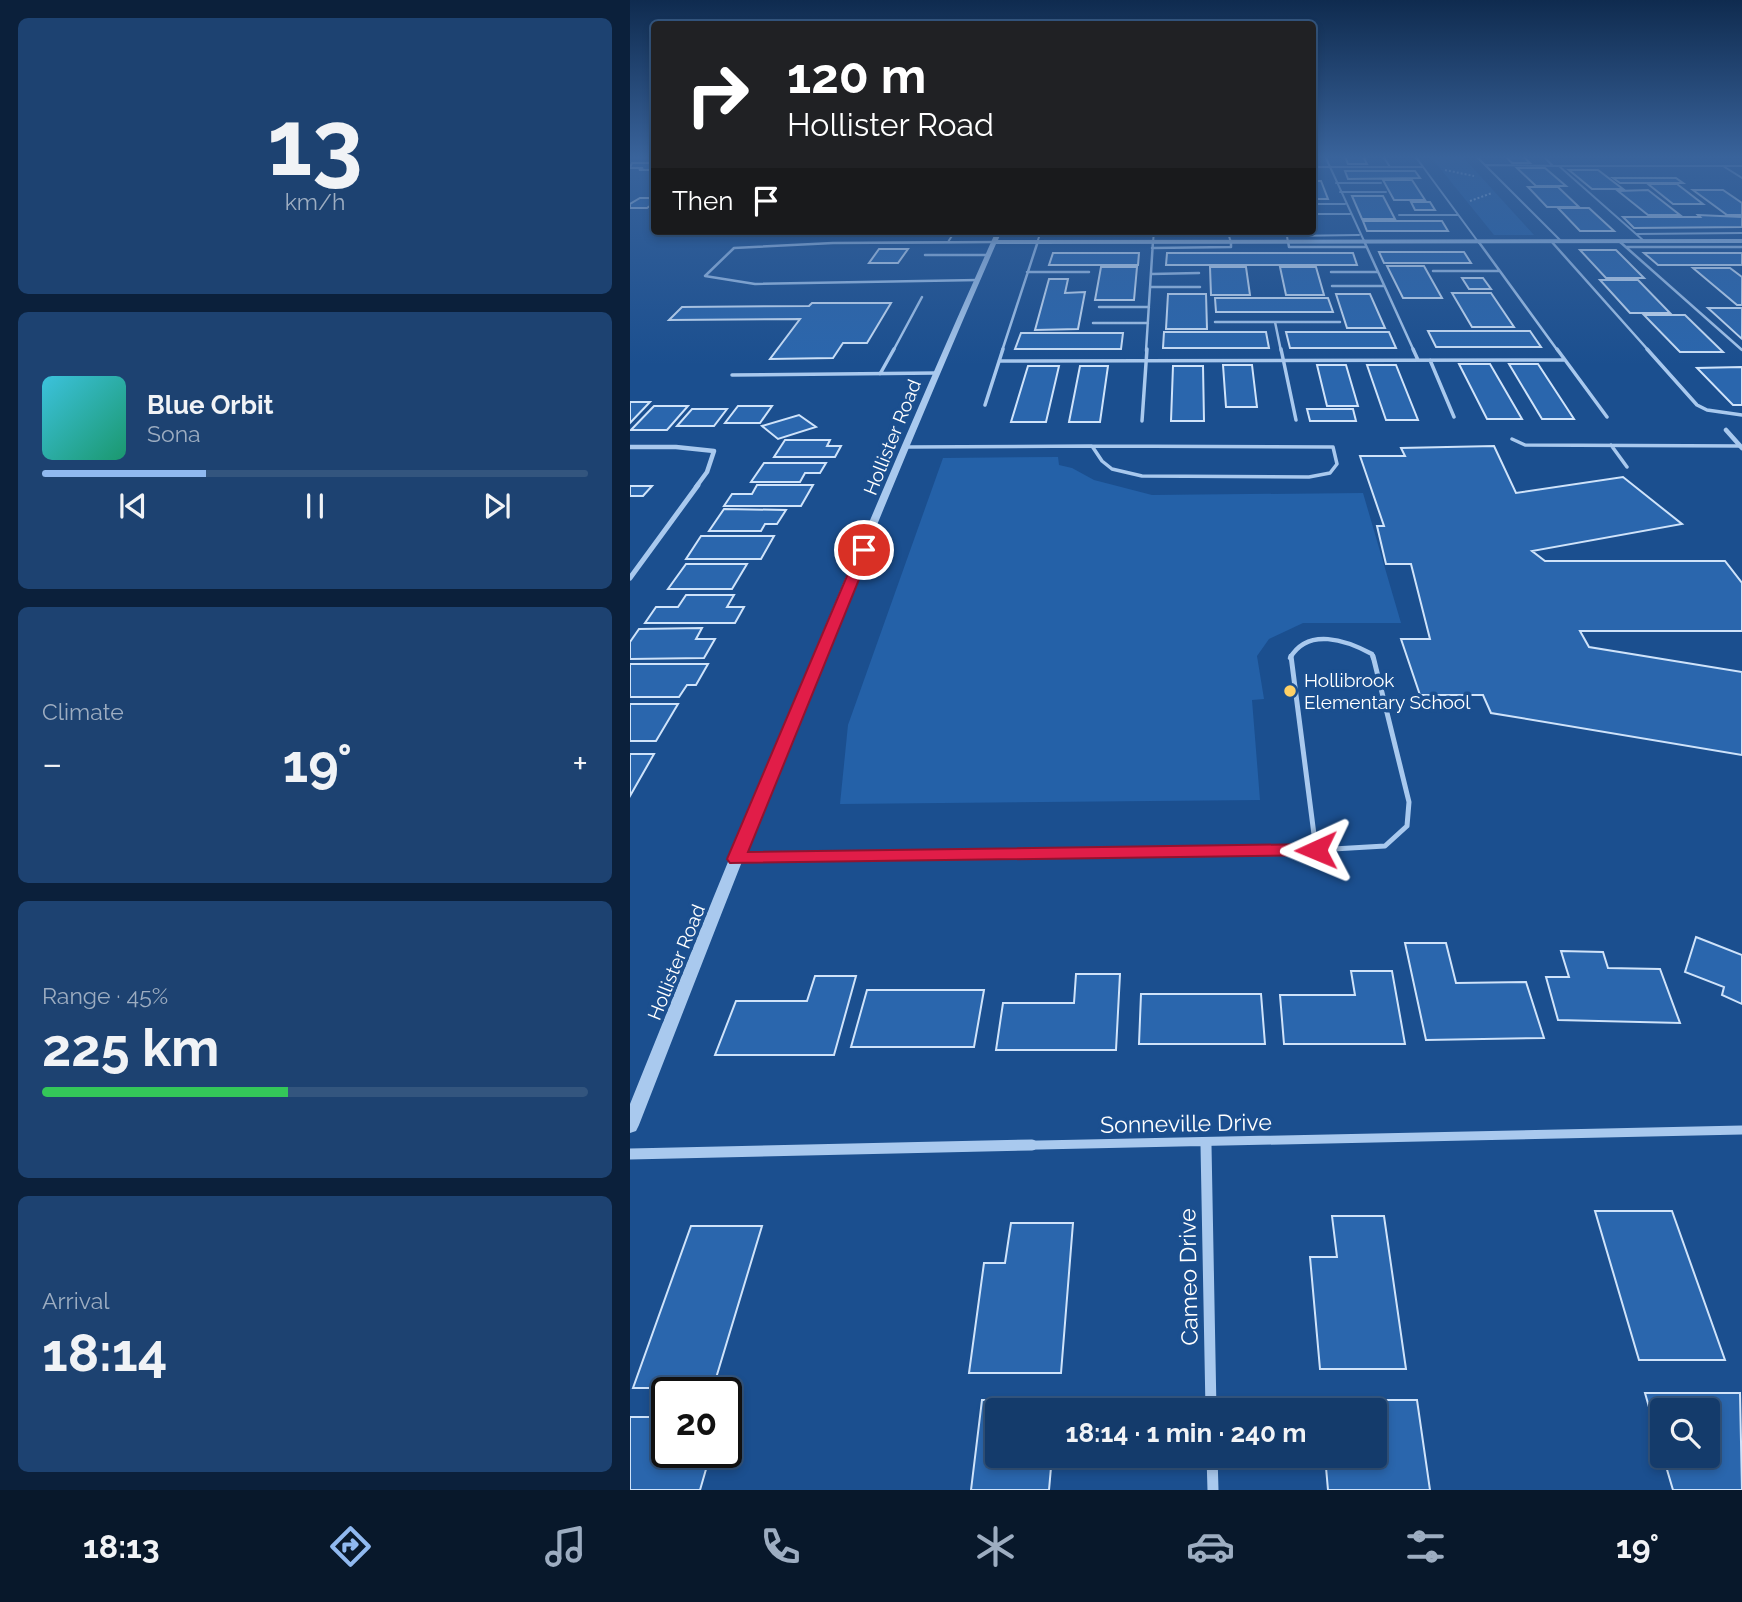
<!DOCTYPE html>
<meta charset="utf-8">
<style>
:root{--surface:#143b6b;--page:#1d4271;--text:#f1f3f6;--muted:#9dadc1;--line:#33557e;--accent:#90b9f0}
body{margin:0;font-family:Raleway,sans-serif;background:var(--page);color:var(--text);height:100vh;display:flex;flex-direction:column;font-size:26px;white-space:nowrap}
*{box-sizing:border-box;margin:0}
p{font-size:23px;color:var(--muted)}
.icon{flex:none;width:38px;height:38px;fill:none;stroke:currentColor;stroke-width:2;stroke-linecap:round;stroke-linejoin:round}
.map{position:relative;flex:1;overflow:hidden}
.panel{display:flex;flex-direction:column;gap:18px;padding:18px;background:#0b203b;width:630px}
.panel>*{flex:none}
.banner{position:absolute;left:21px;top:21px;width:665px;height:214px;border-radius:7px;box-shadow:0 4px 10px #0003,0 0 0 2px var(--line);background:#202124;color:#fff;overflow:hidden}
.tools{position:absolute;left:1020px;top:1398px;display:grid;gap:14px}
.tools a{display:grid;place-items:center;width:70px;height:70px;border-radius:7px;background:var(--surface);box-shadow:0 4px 10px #0003,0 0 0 2px var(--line);font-size:35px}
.speed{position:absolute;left:21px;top:1377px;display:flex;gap:14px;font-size:35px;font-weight:700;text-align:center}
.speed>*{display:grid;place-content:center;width:91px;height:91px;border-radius:50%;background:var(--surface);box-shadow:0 4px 10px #0003,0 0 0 2px var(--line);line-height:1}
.speed .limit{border:4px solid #111;border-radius:10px;background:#fff;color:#111}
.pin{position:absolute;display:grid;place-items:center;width:60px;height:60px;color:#fff;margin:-30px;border:4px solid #fff;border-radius:50%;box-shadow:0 2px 7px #0007}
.me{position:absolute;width:77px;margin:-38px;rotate:269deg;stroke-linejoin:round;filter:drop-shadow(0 0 5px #0008)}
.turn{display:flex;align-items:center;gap:24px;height:147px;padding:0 21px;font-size:32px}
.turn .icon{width:91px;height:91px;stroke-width:2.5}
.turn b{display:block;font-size:49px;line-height:60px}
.then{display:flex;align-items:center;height:66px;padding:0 21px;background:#0003;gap:14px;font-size:26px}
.big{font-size:52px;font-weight:700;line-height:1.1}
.panel .widget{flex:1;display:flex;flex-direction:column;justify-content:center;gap:10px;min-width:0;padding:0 24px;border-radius:10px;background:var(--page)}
.panel .dial{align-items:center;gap:0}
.dial b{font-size:91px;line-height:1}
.song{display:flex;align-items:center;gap:21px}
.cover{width:84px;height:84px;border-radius:10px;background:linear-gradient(135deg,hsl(190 70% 55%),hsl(160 70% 35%))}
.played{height:7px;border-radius:4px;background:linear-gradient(90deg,var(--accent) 30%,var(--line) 30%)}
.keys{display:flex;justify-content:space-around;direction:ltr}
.heat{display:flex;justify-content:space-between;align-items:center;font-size:38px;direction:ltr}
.charge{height:10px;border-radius:5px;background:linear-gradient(90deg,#34c759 45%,var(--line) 0)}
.trip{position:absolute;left:355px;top:1398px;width:402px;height:70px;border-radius:7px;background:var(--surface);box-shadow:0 4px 10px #0003,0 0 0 2px var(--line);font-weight:700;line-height:70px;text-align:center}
.dock{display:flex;height:112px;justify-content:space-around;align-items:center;background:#08182b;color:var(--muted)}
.dock .icon{width:49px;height:49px}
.dock .selected{color:var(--accent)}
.dock b{font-size:32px;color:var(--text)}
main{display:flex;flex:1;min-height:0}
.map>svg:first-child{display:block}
</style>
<main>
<section class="panel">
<div class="widget dial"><b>13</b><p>km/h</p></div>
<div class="widget">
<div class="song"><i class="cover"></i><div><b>Blue Orbit</b><p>Sona</p></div></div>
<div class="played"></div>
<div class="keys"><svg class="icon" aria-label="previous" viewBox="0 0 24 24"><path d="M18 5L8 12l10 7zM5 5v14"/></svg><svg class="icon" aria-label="pause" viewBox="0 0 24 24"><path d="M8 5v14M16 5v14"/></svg><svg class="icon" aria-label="next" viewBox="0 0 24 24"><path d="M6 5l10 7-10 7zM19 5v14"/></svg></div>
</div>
<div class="widget"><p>Climate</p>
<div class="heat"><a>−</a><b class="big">19°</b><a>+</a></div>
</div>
<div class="widget"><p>Range · 45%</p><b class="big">225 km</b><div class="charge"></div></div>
<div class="widget"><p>Arrival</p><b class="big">18:14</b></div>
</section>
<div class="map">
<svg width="1112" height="1490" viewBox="0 0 1112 1490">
<rect width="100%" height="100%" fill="#1b4f8f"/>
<!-- green -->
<path fill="#2461a8" d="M800,156H832L904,235H864Z
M428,457L429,465L442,468L464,480L522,495L733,493L771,623H673L639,639L627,656L634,699L622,700L630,800L210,804L218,725L313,458Z"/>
<!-- building -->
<path fill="#2a66ad" stroke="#cfe3fa" stroke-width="2" d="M715,156H733L737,164H718Z
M875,156H893L900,163H882Z
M2,163H24V166L19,170H9L13,168H0Z
M887,168H915L936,186H906Z
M939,170H968L993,189H962Z
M715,171H785L790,178L718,179Z
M983,178H1046L1053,183H990Z
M753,180H782L795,200H764Z
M682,181H691L698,199H682Z
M1018,184H1047L1073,204H1043Z
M898,187H928L949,207H917Z
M1018,190L1050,215H1018L988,191Z
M1063,190H1093L1112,203V215H1097Z
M722,196H753L765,219H732Z
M10,198H24V203L17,208H0V204Z
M781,202H800L805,210H785Z
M928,208H959L984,231H950Z
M1068,215L1112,217V227L1004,228L993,217H1070Z
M733,221H812L818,231H737Z
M271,231H303L300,236H268Z
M249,249H278L268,263H239Z
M950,250H986L1014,278H976Z
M749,252H834L841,263H754Z
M423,253H509L508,265H419Z
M537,253H723L727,265H536Z
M1014,253H1112V265H1028Z
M757,266H794L812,298H773Z
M471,267H507L504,300H465Z
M580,267H616L620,295H581Z
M650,267H686L694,295H656Z
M1063,268H1100L1112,277V305H1107Z
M832,278H853L861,289H839Z
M419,279H438L435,293L455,292L448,329L405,330Z
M970,280H1008L1040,313H1000Z
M822,293H861L884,327H842Z
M538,294H576L577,329H536Z
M706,294H740L755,328H717Z
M585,298H698L703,312H586Z
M182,303H261L237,343H213L203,358L140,359L170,319L39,320L52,307L179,306Z
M1078,308H1112V339Z
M1014,315H1055L1093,352H1050Z
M798,331H900L911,347H806Z
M534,332H636L639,348H533Z
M656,332H759L766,348H660Z
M391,333H493L491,349H385Z
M829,364H860L892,419H857Z
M879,364H908L944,419H912Z
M593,365H622L627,407H596Z
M687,365H716L728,406H697Z
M737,365H766L788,420H756Z
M398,366H429L416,422H381Z
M450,366H478L470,422H439Z
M543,366H573L574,421H541Z
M1112,367V405H1103L1067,368Z
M0,402H20L0,423Z
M24,406H58L37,430H1Z
M108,406H142L130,423H95Z
M62,409H97L84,426H47Z
M677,409H723L726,421H680Z
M169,415L186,427L148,439L132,426Z
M155,440H200L197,446H211L205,457H144Z
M864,446L886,493L993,477L1052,524L902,551L915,561H1095L1112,583V631H950L959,647L1112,672V755L861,713L853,695H790L771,639H800L781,564H756L747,526H754L730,456H775L771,448Z
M134,463H196L190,473H175L170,482H121Z
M127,485H183L171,506H94L102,494H122Z
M0,486H22L13,496H0Z
M94,509L156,510L147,524H135L131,531H79Z
M71,536H144L131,559H56Z
M56,564H117L102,589H38Z
M56,595H104L97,607H114L105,623H15L26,607H48Z
M72,628L66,639H85L74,658L0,659V642L9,629Z
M0,664H78L66,685H57L49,697H0Z
M0,704H48L26,741H0Z
M0,754H24L0,796Z
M1066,937L1112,955V1004L1092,995L1094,987L1055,972Z
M775,943H816L826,983L896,982L914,1038L796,1040Z
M931,951L973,952L978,968L1030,969L1050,1023L928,1020L916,977H939Z
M721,971H762L775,1044H654L650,995H725Z
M446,974H490L486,1050H366L373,1003H444Z
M185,976H226L204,1055H85L106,1001H177Z
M237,990H354L344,1047H221Z
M511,994H631L635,1044H509Z
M965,1211H1042L1095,1360H1009Z
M702,1216H754L776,1369H690L680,1257H707Z
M381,1223H443L431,1373H339L354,1263H375Z
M61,1226H132L83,1388H3Z
M1015,1393H1110L1112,1490H1043L1033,1456H1078V1410H1032V1453Z
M352,1400H427L426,1410H368V1456H422L419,1490H341Z
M722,1400H787L800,1490H698L695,1456H746V1410H723Z
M0,1417H37V1452H81L70,1490H0Z"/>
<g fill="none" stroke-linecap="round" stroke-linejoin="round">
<!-- path -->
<path stroke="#a9c9ee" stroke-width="2" stroke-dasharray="2 2" stroke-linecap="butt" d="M815,170L844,176
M840,201L862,193"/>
<!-- service-far4 -->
<path stroke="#a9c9ee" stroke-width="2" d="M695,156L735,243
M753,156L760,167
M785,156L849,243
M846,156L931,241
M913,156L923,166
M856,165L929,166
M1093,166H1112
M682,167H792
M706,183H751
M710,192H756
M682,204H715
M682,214H720
M769,215H828
M1006,234L1112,233
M523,236H599L601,243
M989,241L991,243
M1014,241L929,166H1093L1112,178
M318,242L325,231
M226,243L365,242
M407,243L411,231
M523,243L524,231
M658,243L657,236L729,235"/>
<!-- service-far3 -->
<path stroke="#a9c9ee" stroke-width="2.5" d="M658,241L659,247H735
M734,241L784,351
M848,241L928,351
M921,241L1019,351
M989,241L1112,350
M996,247H1112
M522,248L601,247V241
M295,255H359
M803,271H869
M397,272H459
M701,272H747
M521,274L569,273
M348,280L125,284L75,276L104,248L203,243L365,242
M702,286H753
M520,287H570
M469,307H519
M585,322H710
M645,322L651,351
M463,323H518
M263,351L292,297
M372,351L408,241
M516,351L523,241"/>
<!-- service-far2 -->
<path stroke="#a9c9ee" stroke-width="3.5" d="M651,349L666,420
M783,349L788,360
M927,349L977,417
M1017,349L1067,405L1077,410L1112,415
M800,360L824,417
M369,361L935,360
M250,374L264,349
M102,375L306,373
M355,405L373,349
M512,421L517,349
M882,439L895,445L1110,446
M981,445L997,467
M462,446L703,447L707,464L700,473L679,477L512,476L482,469L472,461Z
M277,447L462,446"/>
<!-- service-far1 -->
<path stroke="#a9c9ee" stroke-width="4.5" d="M660,658C678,627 716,640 742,654L743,658"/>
<!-- service -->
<path stroke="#a9c9ee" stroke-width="5" d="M661,656L686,850
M686,850L755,846L777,826L779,802L743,656
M109,859L686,850"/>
<!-- minor-far4 -->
<path stroke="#a9c9ee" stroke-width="2.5" d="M0,157H24"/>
<!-- minor-far3 -->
<path stroke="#a9c9ee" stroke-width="4.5" d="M1096,430L1112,448
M0,447H46L84,451L77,472L66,487"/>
<!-- minor-far2 -->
<path stroke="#a9c9ee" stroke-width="5" d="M0,578L68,485"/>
<!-- minor-far1 -->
<path stroke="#a9c9ee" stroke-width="9" d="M576,1142V1147
M321,1147L1112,1130"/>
<!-- minor -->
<path stroke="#a9c9ee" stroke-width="11" d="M576,1145L581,1410
M0,1154L402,1145
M582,1456L583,1490"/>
<!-- tertiary -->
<path fill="#a9c9ee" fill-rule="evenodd" d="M366,231H372L368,240L1112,239V243L366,244C239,534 124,830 9,1125L6,1131L0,1133V1104C118,811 237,519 366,231Z"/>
</g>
<!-- sky -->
<linearGradient id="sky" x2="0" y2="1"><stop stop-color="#0f2b4f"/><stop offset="0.43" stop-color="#39639b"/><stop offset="1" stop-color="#39639b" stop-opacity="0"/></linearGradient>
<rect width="1112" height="365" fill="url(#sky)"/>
<!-- route -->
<path fill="#e11d48" stroke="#92132f" stroke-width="2" d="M234,546L241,550L118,852L686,844L692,846L695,850L692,855L100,863L97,859L228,550Z"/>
<!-- markers -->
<circle fill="#ffd166" stroke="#1b4f8f" stroke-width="2.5" cx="660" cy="691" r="7"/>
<g text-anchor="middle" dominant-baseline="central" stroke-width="7" stroke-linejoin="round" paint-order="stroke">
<!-- street labels -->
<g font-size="19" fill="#fff" stroke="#1b4f8f">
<text transform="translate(262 437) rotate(-68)">Hollister Road</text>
<text transform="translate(46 962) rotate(-68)">Hollister Road</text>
</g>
<!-- poi labels -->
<g font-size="19" fill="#fff" stroke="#1b4f8f" text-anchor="start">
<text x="674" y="680">Hollibrook<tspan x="674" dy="22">Elementary School</tspan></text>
</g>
<!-- near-street labels -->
<g font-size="23" fill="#fff" stroke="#1b4f8f">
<text transform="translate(556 1123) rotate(-1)">Sonneville Drive</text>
<text transform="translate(558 1277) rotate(-91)">Cameo Drive</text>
</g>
</g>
</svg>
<div class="tools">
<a><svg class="icon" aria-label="search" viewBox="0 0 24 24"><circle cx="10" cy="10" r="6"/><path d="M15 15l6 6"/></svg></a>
</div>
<div class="speed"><div class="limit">20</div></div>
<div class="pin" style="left:234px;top:550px;background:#d93025"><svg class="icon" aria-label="arrive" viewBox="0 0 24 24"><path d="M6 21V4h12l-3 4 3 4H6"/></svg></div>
<svg class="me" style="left:686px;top:850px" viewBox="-20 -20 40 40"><path d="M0-17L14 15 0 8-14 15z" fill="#e11d48" stroke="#fff" stroke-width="4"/></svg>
<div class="trip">18:14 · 1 min · 240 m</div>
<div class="banner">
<div class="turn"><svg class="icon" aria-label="right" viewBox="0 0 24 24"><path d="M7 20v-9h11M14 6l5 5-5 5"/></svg><div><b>120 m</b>Hollister Road</div></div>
<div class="then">Then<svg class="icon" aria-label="arrive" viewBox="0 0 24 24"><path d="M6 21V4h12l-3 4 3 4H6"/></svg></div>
</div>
</div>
</main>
<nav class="dock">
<b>18:13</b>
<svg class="icon selected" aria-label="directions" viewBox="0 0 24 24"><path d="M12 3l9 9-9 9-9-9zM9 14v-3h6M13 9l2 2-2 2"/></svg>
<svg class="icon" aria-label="music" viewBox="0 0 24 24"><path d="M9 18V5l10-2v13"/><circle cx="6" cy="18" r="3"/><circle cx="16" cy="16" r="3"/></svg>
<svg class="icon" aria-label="phone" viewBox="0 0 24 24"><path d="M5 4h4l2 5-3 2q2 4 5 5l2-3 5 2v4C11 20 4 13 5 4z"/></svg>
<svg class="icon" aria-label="climate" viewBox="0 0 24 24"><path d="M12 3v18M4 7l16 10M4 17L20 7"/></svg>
<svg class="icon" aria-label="car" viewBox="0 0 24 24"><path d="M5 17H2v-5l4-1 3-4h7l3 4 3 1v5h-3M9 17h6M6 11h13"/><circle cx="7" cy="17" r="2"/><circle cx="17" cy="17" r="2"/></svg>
<svg class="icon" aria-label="filters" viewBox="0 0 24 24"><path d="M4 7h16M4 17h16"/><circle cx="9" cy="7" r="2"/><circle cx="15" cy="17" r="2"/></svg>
<b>19°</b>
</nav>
